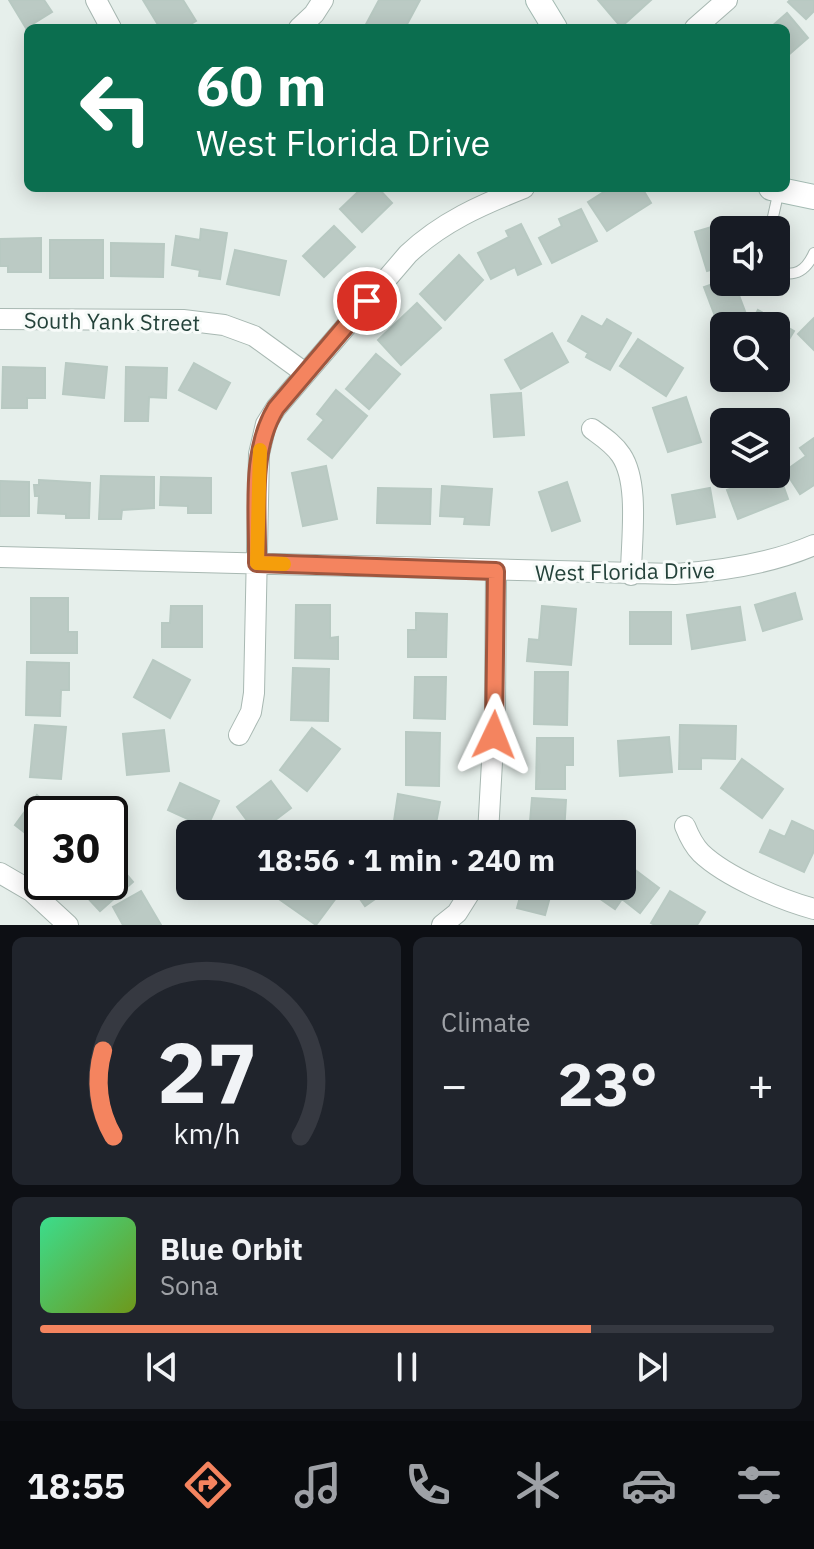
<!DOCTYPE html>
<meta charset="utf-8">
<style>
:root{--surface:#171b24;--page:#20242c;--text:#f1f3f6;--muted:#9ea1a6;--line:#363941;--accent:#f4845f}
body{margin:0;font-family:"IBM Plex Sans",sans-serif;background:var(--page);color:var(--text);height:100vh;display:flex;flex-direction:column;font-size:30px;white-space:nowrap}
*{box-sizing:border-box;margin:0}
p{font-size:26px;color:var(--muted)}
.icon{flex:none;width:44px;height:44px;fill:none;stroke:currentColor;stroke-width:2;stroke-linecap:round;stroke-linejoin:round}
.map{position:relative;height:925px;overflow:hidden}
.side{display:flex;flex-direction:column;gap:12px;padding:12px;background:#0d0f14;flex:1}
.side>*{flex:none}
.guide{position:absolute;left:24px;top:24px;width:766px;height:168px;border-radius:12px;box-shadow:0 4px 20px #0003;background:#0b6e4f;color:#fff;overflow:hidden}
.buttons{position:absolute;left:710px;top:216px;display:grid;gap:16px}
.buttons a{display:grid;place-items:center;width:80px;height:80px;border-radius:12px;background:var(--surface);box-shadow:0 4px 20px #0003;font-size:40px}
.speed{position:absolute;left:24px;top:796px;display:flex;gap:16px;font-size:40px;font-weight:700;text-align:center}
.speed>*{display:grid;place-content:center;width:104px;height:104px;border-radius:50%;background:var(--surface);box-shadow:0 4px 20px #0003;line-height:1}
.speed .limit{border:4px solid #111;border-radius:12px;background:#fff;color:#111}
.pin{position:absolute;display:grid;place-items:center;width:68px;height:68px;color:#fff;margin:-34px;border:4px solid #fff;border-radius:50%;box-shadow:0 2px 8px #0007}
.me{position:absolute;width:88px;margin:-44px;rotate:2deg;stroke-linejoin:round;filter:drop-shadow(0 0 6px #0008)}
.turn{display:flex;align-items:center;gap:28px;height:168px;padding:0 40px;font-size:36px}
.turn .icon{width:104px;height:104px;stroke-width:2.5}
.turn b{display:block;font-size:56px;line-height:68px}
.big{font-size:60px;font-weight:700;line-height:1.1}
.side .widget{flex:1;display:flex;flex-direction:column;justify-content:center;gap:12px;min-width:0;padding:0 28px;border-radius:12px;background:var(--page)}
.side .dial{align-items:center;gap:0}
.dial svg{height:208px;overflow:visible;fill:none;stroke:var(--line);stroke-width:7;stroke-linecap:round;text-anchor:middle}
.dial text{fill:var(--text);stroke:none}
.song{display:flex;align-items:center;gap:24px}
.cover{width:96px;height:96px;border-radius:12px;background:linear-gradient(135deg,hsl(150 70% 55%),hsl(80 70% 35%))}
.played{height:8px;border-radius:4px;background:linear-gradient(90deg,var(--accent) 75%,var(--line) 75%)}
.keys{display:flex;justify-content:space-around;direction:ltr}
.heat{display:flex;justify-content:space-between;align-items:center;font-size:44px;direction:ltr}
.side .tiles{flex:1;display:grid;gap:12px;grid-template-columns:1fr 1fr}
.widget:last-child{grid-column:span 2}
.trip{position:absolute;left:176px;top:820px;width:460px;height:80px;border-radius:12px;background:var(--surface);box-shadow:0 4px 20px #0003;font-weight:700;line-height:80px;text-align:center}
.menu{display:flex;height:128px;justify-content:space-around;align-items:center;background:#090b0e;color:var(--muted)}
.menu .icon{width:56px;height:56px}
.menu .current{color:var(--accent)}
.menu b{font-size:36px;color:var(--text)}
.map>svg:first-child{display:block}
</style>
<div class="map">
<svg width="814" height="925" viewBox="0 0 814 925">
<rect width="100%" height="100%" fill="#e6efeb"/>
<!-- building -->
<path fill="#bbcac4" stroke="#b8c9c2" stroke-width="2" d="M9,0H44L52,12L26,28Z
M143,0H183L196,21L184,28H160Z
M379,0H420L405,28H364Z
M598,0H651L621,27Z
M790,0H814V11L806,19L788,2Z
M787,13L808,38L786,57V28H770Z
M362,188H378L392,203L362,232L340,209Z
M610,188H642L651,203L607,231L588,202Z
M581,209L597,241L552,263L539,238L562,226L559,219Z
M725,223L727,230H724V266L707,271L695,232Z
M521,224L541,264L518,275L515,267L491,279L478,253L509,237L506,231Z
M334,226L355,247L324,277L303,256Z
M201,229L227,233L220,279L199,276L200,270L172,265L176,236L200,240Z
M41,238V272H8V266H0V239Z
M50,240H103V278H50Z
M111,243L164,244L163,277L111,276Z
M235,250L286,261L279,295L227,284Z
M459,255L483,280L445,320L420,294Z
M724,280L734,282L746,314L718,324L704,287Z
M417,303L441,328L401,365L378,340Z
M758,310L794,331L776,361V326H749Z
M582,316L602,327L607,319L631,333L610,370L586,357L588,353L568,341Z
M814,318V350L798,334Z
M552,333L568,362L521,389L505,360Z
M638,339L683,368L666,396L620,366Z
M376,354L400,374L369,409L346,389Z
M66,363L107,367L104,398L63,394Z
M194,363L230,383L216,409L179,390Z
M3,367L45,368V398H27V408H2Z
M126,367L167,368L166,398L149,397L148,421H125Z
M336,390L367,416L332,458L308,439L324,420L317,414Z
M521,393L524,435L494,437L491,395Z
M686,397L701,442L668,452L653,408Z
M814,438V485L800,494L785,471L806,456L800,448Z
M326,466L337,519L303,526L292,473Z
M778,471L788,499L738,519L727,490L776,474Z
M101,476L154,477V508L122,510L121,519H99Z
M161,477L211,478V513H188V506L160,505Z
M39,480L90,483L89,518H66V514L38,513L39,496H35L34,485H39Z
M0,481L29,482V516H0Z
M567,482L580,521L552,531L539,492Z
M442,486L492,489L489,525L464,524L465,517L440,516Z
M378,488L431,489L430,524L377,523Z
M710,488L715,517L677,524L672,495Z
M795,593L802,619L763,631L755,605Z
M31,598H68V632H77V653H31Z
M296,605H330V638L338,637V659L295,658Z
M171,606H202V647H162V623H170Z
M542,606L576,609L571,665L527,661L529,639L539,640Z
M740,607L745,640L692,649L687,615Z
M630,612H671V644H630Z
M416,613L447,614L446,657H408V630H416Z
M153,660L190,680L170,718L134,697Z
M27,662L69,663V690H61L60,716L26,715Z
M293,668L329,669L328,721L291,720Z
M535,672H568L567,725L534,724Z
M415,677H446L445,719L414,718Z
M35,725L66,727L61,779L30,777Z
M680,725L736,726L735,759L701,758V769H679Z
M312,728L340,749L307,791L280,770Z
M164,730L169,771L127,775L123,734Z
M406,732L440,733L439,786L406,785Z
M669,737L672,772L620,776L618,741Z
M537,738H573V765H565V789H536Z
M742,759L783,789L762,818L721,788Z
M271,781L291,808L274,821L279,827L269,834H257L237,807Z
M180,783L219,801L207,828L168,810Z
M398,794L440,802L434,834H401L403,823L394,821Z
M37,795L63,814H42V846L15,825Z
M532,798L566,800L564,834H529Z
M792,821L814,831V851L804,872L760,852L770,830L785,837Z
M110,855L133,882L100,911L85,895L93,888L88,882H110Z
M626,863L659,888L640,913L622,899L615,909L599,898L608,886H622V868Z
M289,886L297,889L299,886H345L316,925L279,899Z
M351,886H410L393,897L388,890L365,906Z
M523,886H553L545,915L517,908Z
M141,891L161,925H123L113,907Z
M670,891L705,912L697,925H655L651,923Z"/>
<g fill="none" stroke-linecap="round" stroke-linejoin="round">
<!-- lane casing -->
<g stroke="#a8b8b2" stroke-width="12">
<path id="lane" d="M770,230L779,190
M776,271C795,278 806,271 814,253"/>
</g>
<!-- street casing -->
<g stroke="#a8b8b2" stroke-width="22">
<path id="street" d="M96,0L111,28
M299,28L314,14L323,0
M695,28L727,0
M0,319L183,320L224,325L254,336L305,373
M592,429C603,437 614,444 621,455C640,483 631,541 631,575
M0,557L675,574C723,571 770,564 814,545
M239,735L251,712L254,693L259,454L266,424L276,408L408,254C442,222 481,205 524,188
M685,826C689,836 693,845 701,853C726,877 781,900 814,909
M488,834L495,708L496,571
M0,873L31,891L68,925
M442,925L457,913L474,886"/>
</g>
<!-- secondary casing -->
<g stroke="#a4bbb3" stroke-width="26">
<path id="secondary" d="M538,0L555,28
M771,188L814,197"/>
</g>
<!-- lane -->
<use href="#lane" stroke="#fff" stroke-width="10"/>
<!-- street -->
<use href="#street" stroke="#fff" stroke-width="20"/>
<!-- secondary -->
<use href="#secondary" stroke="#fff" stroke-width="24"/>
</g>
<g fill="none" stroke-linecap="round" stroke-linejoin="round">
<!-- route casing -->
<g stroke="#9f563e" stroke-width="20">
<path id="route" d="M367,301L276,408C249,452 258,513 257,563L496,571L494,735"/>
</g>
<!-- route -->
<use href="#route" stroke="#f4845f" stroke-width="14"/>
<!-- slow -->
<path stroke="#f59e0b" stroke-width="14" d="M260,450L257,563L284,564"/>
</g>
<g text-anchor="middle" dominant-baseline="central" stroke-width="6" stroke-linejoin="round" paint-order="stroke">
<!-- street labels -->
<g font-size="22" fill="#24423a" stroke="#f7fbf9">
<text transform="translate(112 321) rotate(1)">South Yank Street</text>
<text transform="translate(625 571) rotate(-1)">West Florida Drive</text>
</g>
</g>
</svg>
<div class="buttons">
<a><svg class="icon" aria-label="sound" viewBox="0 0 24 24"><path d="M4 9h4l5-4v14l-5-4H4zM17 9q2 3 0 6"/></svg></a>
<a><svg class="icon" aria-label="search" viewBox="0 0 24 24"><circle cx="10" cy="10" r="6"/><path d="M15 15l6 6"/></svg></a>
<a><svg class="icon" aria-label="layers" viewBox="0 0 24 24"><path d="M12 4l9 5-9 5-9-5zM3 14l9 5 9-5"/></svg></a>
</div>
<div class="speed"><div class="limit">30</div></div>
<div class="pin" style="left:367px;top:301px;background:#d93025"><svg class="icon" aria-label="arrive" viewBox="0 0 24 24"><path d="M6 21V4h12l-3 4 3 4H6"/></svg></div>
<svg class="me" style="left:494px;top:735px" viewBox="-20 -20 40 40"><path d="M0-17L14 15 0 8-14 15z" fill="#f4845f" stroke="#fff" stroke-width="4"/></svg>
<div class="trip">18:56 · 1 min · 240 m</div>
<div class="guide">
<div class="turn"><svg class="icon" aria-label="left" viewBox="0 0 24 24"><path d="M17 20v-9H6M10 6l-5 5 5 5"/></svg><div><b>60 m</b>West Florida Drive</div></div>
</div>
</div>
<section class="side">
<div class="tiles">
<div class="widget dial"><svg viewBox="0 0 100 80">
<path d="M14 69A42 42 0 1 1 86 69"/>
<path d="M14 69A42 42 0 0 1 10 36" stroke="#f4845f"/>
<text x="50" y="56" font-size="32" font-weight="700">27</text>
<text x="50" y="72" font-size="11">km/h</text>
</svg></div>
<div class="widget"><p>Climate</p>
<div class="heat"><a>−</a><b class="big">23°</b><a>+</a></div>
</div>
<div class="widget">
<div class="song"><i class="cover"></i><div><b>Blue Orbit</b><p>Sona</p></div></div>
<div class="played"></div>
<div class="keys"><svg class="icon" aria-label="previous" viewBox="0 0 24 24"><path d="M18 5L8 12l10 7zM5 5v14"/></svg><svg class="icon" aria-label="pause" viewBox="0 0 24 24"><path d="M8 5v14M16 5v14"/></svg><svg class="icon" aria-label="next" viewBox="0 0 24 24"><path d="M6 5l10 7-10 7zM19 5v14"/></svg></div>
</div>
</div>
</section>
<nav class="menu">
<b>18:55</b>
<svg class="icon current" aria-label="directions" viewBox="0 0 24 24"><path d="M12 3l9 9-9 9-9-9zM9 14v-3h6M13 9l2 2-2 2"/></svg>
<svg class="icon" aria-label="music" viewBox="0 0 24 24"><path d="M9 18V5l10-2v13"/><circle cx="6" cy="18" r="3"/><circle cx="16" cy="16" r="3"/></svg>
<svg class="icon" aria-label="phone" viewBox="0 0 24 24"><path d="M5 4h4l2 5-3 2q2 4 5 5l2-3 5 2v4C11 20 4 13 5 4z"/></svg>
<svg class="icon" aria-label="climate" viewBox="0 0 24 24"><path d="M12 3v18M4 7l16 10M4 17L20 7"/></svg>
<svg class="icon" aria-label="car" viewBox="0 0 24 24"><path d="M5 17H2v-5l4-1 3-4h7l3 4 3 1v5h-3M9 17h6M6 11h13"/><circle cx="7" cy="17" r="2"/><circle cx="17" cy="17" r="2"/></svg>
<svg class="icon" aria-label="filters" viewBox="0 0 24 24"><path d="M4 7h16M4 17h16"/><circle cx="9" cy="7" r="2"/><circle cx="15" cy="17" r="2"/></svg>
</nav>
